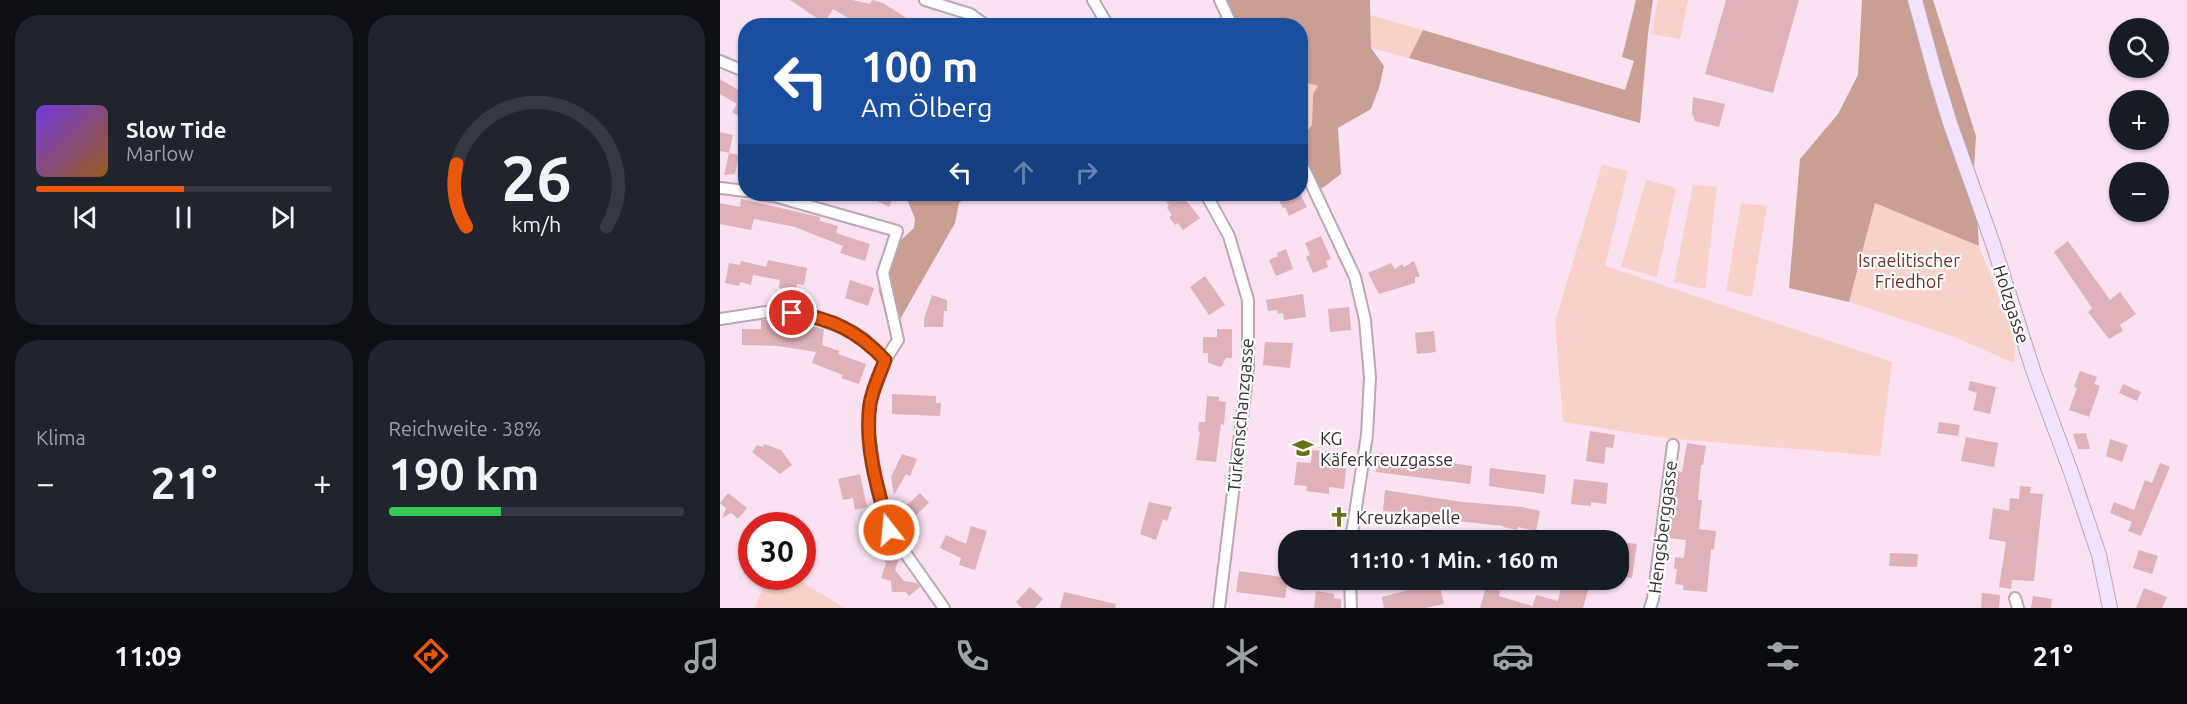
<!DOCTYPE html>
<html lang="de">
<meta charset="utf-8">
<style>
:root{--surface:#171b24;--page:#20242c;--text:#f1f3f6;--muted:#9ea1a6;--line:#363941;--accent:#ea580c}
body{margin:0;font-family:Ubuntu,sans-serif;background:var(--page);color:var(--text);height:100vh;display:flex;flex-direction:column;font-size:22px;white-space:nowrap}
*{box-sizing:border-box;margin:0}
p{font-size:20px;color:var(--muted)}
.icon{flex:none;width:33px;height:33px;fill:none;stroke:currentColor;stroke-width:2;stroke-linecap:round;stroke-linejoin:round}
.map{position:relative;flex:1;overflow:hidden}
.drawer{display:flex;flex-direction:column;gap:15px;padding:15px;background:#0d0f14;width:720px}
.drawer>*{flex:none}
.top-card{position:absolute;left:18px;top:18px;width:570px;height:183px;border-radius:24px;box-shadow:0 2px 4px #0004;background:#1a4fa0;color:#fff;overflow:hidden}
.tools{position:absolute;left:1389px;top:18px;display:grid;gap:12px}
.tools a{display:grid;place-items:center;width:60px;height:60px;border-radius:50%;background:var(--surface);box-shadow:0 2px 4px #0004;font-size:30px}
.speed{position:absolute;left:18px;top:512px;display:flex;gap:12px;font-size:30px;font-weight:700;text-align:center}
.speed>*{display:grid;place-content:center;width:78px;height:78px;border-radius:50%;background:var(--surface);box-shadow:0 2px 4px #0004;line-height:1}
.speed .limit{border:9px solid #d22;background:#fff;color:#111}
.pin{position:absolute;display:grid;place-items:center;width:51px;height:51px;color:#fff;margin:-26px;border:3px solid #fff;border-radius:50%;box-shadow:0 2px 6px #0007}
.me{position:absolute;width:66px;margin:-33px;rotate:344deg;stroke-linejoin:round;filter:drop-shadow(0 0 4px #0008)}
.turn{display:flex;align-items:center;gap:21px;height:126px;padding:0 24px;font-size:27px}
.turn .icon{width:78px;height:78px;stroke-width:2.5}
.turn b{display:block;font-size:42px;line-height:51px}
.lanes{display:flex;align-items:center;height:57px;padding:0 24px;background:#0003;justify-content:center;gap:30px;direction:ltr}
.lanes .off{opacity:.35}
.big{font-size:45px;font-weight:700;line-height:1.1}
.drawer .card{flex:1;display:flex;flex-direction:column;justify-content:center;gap:9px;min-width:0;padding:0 21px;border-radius:24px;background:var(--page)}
.drawer .dial{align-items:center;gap:0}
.dial svg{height:156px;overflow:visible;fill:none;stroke:var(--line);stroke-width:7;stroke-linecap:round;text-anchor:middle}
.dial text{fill:var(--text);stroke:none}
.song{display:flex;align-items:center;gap:18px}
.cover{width:72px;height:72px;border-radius:9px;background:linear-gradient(135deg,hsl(260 70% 55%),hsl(30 70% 35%))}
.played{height:6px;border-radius:3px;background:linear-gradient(90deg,var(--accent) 50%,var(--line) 50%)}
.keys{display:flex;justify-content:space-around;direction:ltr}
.heat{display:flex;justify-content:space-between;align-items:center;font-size:33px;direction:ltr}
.charge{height:9px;border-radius:4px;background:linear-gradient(90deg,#34c759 38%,var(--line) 0)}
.drawer .tiles{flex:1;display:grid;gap:15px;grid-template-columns:repeat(2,1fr)}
.trip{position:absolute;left:558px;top:530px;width:351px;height:60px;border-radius:24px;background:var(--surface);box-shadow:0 2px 4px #0004;font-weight:700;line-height:60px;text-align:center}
.dock{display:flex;height:96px;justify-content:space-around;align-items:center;background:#090b0e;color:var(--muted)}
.dock .icon{width:42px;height:42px}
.dock .selected{color:var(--accent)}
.dock b{font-size:27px;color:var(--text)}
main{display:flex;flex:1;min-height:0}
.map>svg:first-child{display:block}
</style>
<main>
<section class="drawer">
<div class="tiles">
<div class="card">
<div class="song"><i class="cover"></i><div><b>Slow Tide</b><p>Marlow</p></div></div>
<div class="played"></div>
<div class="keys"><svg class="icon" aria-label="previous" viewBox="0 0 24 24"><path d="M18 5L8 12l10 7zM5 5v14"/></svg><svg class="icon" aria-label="pause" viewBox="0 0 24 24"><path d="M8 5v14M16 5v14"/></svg><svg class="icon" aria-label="next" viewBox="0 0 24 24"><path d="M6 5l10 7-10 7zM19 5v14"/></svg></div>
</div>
<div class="card dial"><svg viewBox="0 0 100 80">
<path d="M14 69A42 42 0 1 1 86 69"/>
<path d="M14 69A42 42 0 0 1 9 37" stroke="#ea580c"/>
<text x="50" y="56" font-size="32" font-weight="700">26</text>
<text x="50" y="72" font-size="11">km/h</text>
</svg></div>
<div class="card"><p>Klima</p>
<div class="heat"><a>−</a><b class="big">21°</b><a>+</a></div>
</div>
<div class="card"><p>Reichweite · 38%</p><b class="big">190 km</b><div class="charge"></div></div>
</div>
</section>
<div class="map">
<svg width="1467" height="608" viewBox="0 0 1467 608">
<rect width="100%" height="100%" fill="#fae2f2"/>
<!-- green -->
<path fill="#f8d2c9" d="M938,0H968L960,39L931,34Z
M650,15L703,30L689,58L651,48Z
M581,81L598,86L593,94L592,125L581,139Z
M882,165L908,171L885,266L1172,362L1160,456L944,438L843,422L835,322Z
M926,180L956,188L937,277L901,267Z
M973,185L997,187L985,289L954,282Z
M1155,202L1259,246L1295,340L1294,363L1232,336L1129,302Z
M1021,203L1047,206L1032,297L1006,291Z
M48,576H72L125,608H35Z"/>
<!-- forest -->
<path fill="#c99e93" d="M505,0H650L651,48L664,66L659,88L651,109L618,128L621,174L601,189L581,148V139L592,125L593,94L598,86L581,81L580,26L518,25Z
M916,0H933L928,34L920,123L689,58L703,30L905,90L914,61L902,57Z
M1142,0H1213L1256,136L1254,168L1259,246L1155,203L1129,302L1069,288L1080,159L1118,114L1138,75Z
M185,194H250L239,203L235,223L171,335L159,291L171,249L194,228L195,219Z"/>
<!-- building -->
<path fill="#dfb1b9" d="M70,0H132L150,4L152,0L163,3L185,17L180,26H154L147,21L144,26H131L130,19L113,9L104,23Z
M1006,0H1079L1053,93L985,74Z
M0,79L23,93L26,89V121L12,112L17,104L0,94Z
M973,97L1005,104L999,127L975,121L972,113Z
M0,132L13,135L9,153L19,155L15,174L4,175L9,153L0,151Z
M142,194H175L169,207Z
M440,194H461L480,218L463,230L458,223L455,225L449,217L452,215L447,208L449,205Z
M555,194H580L587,207L569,216L565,207L563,208Z
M21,199L100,217V221L118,226L116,233L150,244L145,261L120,253L123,246L75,227L34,219L31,230L0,224V203L20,207Z
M601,236L611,259L606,261L608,267L593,273L586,257L590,255L585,243Z
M1348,241L1390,300L1400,292L1416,314L1400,325L1403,331L1389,339L1368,312L1372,308L1334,252Z
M566,249L573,269L556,276L549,260L558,256L557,253Z
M48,260L87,268L84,285L77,284L76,292L59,288L60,280L33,275L31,285L20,282L19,286L5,283L9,263L20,265L21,261L46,267Z
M694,261L700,277H695V283L659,294L648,273L671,263L675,269L682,264L684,267Z
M485,276L505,305L489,315L470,287Z
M130,280L154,288L148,306L125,298Z
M583,294L586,317L564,320L563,313L558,314L557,310L548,311L546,300Z
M212,295L227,300V311H224L223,327H204V319Z
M629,307L631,330L610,332L608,309Z
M41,320H52V325L80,329L81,324L104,329L102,345L119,351L118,354L146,364L139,384L121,378L123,375L92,363L96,352L58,346L22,345V329H41Z
M497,329H512V358H506L501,367L488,363V353H483V337H497Z
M714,331L716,352L697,354L695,333Z
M545,342L573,343L570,368L543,365Z
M1360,371L1377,377L1374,384L1380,386L1369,417L1349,410L1357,388L1354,387Z
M1250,381L1276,387L1270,414L1253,410L1257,393L1248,390Z
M1403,384L1421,392L1417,401L1399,393Z
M172,394L216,396V403H221L220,416L172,414Z
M487,396L499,397V401L506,402L504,425L501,424L496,462L476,460L480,432L478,431L479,422H485Z
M1219,422L1240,425L1238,436L1217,433Z
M870,431L895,435L893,448L886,447L884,464L866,461Z
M1366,433L1370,449H1358L1353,434Z
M1246,437L1278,443L1274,467L1241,461Z
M1390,439L1408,445L1402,462L1386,456Z
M967,443L986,446L983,465H981L978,500H982L979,529L996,531L994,550L991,549L987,592L963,590V585L955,584L957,569H954L955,557L964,558L966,540L948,538L957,471L962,472Z
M44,444L61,450L72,465L60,474L32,452L37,445L43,447Z
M592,450L613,452L611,467L626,468L624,489L609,487V494L586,491L587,486L574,485L577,462L591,463Z
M658,453L752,466L750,484L656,472Z
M182,454L197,459L190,476L186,474L174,495L171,477Z
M1440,463L1450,467L1421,536L1408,531L1412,522L1390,513L1394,502L1414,510L1425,480L1432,483Z
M770,468L826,475L824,494L769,486Z
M140,474L147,507L135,510L133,498L123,500L118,479Z
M854,479L888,483L886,504L871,502V506L851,504Z
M1300,486L1311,487L1310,493L1323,494L1314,581L1292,580L1291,589L1279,587L1286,542L1269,539L1273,508L1289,511L1290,498L1299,499Z
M665,490L742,502L803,507L820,511L816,531L798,527L797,530L783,527V526L729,520V522L693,517V514L663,511Z
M8,493L27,508L18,519L11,513L2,518L6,508L0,503Z
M200,493L209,503L196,515L187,505Z
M429,502L452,507L447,521L443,519L436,540L420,534Z
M251,526L267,531L255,570L239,565L241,558L220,548L226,535L246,544Z
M902,542L917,544L912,578L898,576Z
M1419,550L1438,556L1432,574L1413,568Z
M174,552L179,558L175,570L184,581L197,583L200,587L189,596L186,592H172L171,581L161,578L166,563L164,560Z
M1170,553L1198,554L1197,567L1169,566Z
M519,571L568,578L565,598L516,592Z
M843,579L854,582L853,586L868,590L863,608H812L816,595L838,601Z
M719,582L724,604L705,608H664L662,597Z
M310,587L323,599L315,608H302L296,602Z
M766,587L780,591L779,596L812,606V608H760Z
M1424,588L1447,597L1442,608H1416Z
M596,591L614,594V598L621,599V608H594Z
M344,592L396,604L395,608H340Z
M1262,593L1280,595L1279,608H1261Z
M1313,596L1332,599L1331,608H1311Z"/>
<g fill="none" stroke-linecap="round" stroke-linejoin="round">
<!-- street casing -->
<g stroke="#bca6b4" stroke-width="14">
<path id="street" d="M205,0L250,14L267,26
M373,0L388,26
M500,0L512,26
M0,61L26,72
M580,160L635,277L645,320L650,377L647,435L631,540
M0,188L26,191
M40,194L54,196L177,231L163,273L178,340L165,360
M486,194L509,236L528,300V369L499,608
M0,319L53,311L91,316L131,331L144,339L165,360L149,406V434L157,488L169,530L224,608
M630,579L631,608
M1295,598L1298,608
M930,608L933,599L953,445"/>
</g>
<!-- secondary casing -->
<g stroke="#bca6b4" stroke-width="16">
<path id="secondary" d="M1195,0L1216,77L1230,123L1273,244L1314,373L1351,472L1379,555L1390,608"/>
</g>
<!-- street -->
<use href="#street" stroke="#fff" stroke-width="10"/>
<!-- secondary -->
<use href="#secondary" stroke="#f1e3fa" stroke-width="14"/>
</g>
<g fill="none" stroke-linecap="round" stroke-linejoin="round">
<!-- route casing -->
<g stroke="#983908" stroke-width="15">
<path id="route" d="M72,313C111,318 138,331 165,360C160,374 152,390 150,404C144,446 158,490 169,530"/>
</g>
<!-- route -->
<use href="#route" stroke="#ea580c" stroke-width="10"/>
</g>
<!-- icons -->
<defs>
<g id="school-bare" transform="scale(1.62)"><path d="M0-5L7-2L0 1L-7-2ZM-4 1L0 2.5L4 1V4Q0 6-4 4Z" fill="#68711a" stroke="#fff" stroke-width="2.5" paint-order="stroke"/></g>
<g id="church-bare" transform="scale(1.62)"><path d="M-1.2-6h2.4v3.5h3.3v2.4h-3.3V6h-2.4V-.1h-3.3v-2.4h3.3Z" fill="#68711a" stroke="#fff" stroke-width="2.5" paint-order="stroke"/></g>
</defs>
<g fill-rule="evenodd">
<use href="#school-bare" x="583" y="448"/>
<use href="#church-bare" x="619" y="517"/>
</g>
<g text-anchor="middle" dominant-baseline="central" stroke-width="4.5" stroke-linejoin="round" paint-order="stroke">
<!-- park labels -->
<g font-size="18" fill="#6c3327" stroke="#fff">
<text x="1189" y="260">Israelitischer<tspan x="1189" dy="21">Friedhof</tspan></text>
</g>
<!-- street labels -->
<g font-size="18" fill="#382f35" stroke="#fff">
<text transform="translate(1292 304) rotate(72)">Holzgasse</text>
<text transform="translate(520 415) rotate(-85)">Türkenschanzgasse</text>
<text transform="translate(942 527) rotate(-83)">Hengsberggasse</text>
</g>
<!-- poi labels -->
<g font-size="18" fill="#382f35" stroke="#fff" text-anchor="start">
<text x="600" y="438">KG<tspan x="600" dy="21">Käferkreuzgasse</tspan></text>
<text x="636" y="517">Kreuzkapelle</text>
</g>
</g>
</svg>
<div class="tools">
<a><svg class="icon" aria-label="search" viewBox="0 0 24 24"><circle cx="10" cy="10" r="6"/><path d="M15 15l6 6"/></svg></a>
<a>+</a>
<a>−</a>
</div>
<div class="speed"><div class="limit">30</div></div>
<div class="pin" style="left:72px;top:313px;background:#d93025"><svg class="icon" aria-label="arrive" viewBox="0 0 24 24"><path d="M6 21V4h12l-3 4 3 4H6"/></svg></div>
<svg class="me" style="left:169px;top:530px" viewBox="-20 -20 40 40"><circle r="17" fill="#ea580c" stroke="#fff" stroke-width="3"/><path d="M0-11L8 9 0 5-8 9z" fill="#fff"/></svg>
<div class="trip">11:10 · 1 Min. · 160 m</div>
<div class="top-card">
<div class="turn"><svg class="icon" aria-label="left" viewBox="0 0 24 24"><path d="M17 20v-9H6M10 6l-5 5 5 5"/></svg><div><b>100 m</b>Am Ölberg</div></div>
<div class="lanes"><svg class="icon" aria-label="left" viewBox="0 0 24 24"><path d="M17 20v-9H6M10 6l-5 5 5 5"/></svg><svg class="icon off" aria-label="ahead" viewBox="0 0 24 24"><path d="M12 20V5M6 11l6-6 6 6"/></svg><svg class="icon off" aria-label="right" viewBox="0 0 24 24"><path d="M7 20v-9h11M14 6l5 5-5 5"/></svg></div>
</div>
</div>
</main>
<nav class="dock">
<b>11:09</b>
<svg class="icon selected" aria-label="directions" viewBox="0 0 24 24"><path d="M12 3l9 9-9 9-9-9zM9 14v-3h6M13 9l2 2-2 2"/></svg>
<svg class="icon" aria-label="music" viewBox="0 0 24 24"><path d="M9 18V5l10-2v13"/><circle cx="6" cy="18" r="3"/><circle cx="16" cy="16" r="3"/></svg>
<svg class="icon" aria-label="phone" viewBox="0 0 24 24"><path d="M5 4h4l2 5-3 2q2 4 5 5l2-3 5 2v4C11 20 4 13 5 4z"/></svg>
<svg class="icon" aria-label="climate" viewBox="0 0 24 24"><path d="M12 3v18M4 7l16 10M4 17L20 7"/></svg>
<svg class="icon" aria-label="car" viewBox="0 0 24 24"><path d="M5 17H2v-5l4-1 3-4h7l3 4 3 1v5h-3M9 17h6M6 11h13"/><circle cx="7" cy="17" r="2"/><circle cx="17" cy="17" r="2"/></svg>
<svg class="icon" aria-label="filters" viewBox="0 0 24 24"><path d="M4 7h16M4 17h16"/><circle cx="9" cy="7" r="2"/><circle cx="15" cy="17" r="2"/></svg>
<b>21°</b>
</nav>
